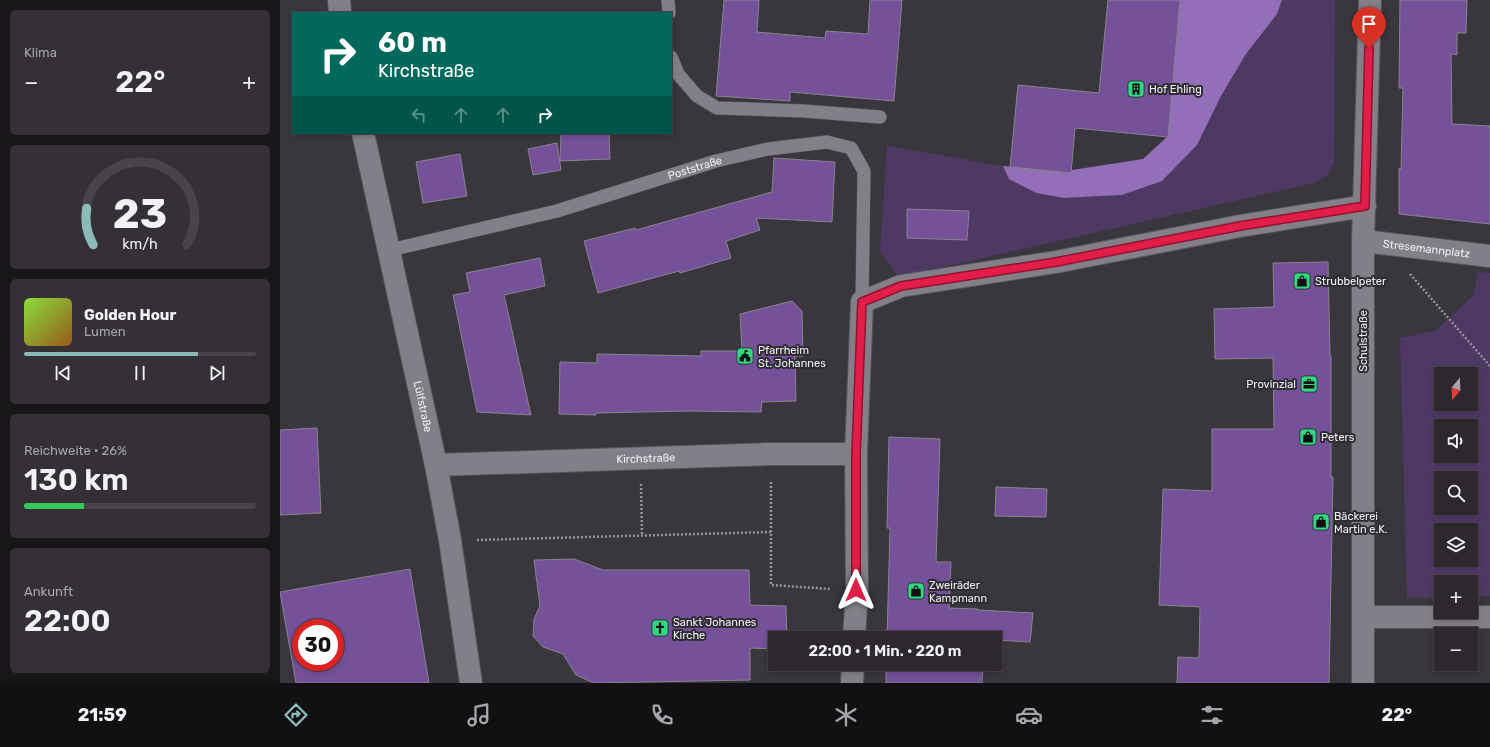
<!DOCTYPE html>
<html lang="de">
<meta charset="utf-8">
<style>
:root{--surface:#2c282e;--page:#343036;--text:#f1f3f6;--muted:#a6a6aa;--line:#48444a;--accent:#8bbbb9}
body{margin:0;font-family:Rubik,sans-serif;background:var(--page);color:var(--text);height:100vh;display:flex;flex-direction:column;font-size:15px;white-space:nowrap}
*{box-sizing:border-box;margin:0}
p{font-size:13px;color:var(--muted)}
.icon{flex:none;width:22px;height:22px;fill:none;stroke:currentColor;stroke-width:2;stroke-linecap:round;stroke-linejoin:round}
.map{position:relative;flex:1;overflow:hidden}
.details{display:flex;flex-direction:column;gap:10px;padding:10px;background:#181619;width:280px}
.details>*{flex:none}
.hud{position:absolute;left:12px;top:12px;width:380px;height:122px;border-radius:0px;box-shadow:0 2px 6px #0003,0 0 0 1px var(--line);background:#00695c;color:#fff;overflow:hidden}
.needle{width:26px;rotate:199deg}
.tools{position:absolute;left:1154px;top:367px;display:grid;gap:8px}
.tools a{display:grid;place-items:center;width:44px;height:44px;border-radius:0px;background:var(--surface);box-shadow:0 2px 6px #0003,0 0 0 1px var(--line);font-size:20px}
.speed{position:absolute;left:12px;top:619px;display:flex;gap:8px;font-size:20px;font-weight:700;text-align:center}
.speed>*{display:grid;place-content:center;width:52px;height:52px;border-radius:50%;background:var(--surface);box-shadow:0 2px 6px #0003,0 0 0 1px var(--line);line-height:1}
.speed .limit{border:6px solid #d22;background:#fff;color:#111}
.pin{position:absolute;display:grid;place-items:center;width:34px;height:34px;color:#fff;margin:-41px -17px;border-radius:50% 50% 50% 0;rotate:-45deg;box-shadow:0 0 4px #0007}
.pin .icon{rotate:45deg}
.me{position:absolute;width:44px;margin:-22px;rotate:0deg;stroke-linejoin:round;filter:drop-shadow(0 0 3px #0008)}
.turn{display:flex;align-items:center;gap:14px;height:84px;padding:0 20px;font-size:18px}
.turn .icon{width:52px;height:52px;stroke-width:2.5}
.turn b{display:block;font-size:28px;line-height:34px}
.lanes{display:flex;align-items:center;height:38px;padding:0 20px;background:#0003;justify-content:center;gap:20px;direction:ltr}
.lanes .off{opacity:.35}
.big{font-size:30px;font-weight:600;line-height:1.1}
.details .tile{flex:1;display:flex;flex-direction:column;justify-content:center;gap:6px;min-width:0;padding:0 14px;border-radius:6px;background:var(--page)}
.details .dial{align-items:center;gap:0}
.dial svg{height:104px;overflow:visible;fill:none;stroke:var(--line);stroke-width:7;stroke-linecap:round;text-anchor:middle}
.dial text{fill:var(--text);stroke:none}
.song{display:flex;align-items:center;gap:12px}
.cover{width:48px;height:48px;border-radius:6px;background:linear-gradient(135deg,hsl(90 70% 55%),hsl(30 70% 35%))}
.played{height:4px;border-radius:2px;background:linear-gradient(90deg,var(--accent) 75%,var(--line) 75%)}
.keys{display:flex;justify-content:space-around;direction:ltr}
.heat{display:flex;justify-content:space-between;align-items:center;font-size:22px;direction:ltr}
.charge{height:6px;border-radius:3px;background:linear-gradient(90deg,#34c759 26%,var(--line) 0)}
.trip{position:absolute;left:488px;top:631px;width:234px;height:40px;border-radius:0px;background:var(--surface);box-shadow:0 2px 6px #0003,0 0 0 1px var(--line);font-weight:600;line-height:40px;text-align:center}
.menu{display:flex;height:64px;justify-content:space-around;align-items:center;background:#121012;color:var(--muted)}
.menu .icon{width:28px;height:28px}
.menu .current{color:var(--accent)}
.menu b{font-size:18px;color:var(--text)}
main{display:flex;flex:1;min-height:0}
.map>svg:first-child{display:block}
</style>
<main>
<section class="details">
<div class="tile"><p>Klima</p>
<div class="heat"><a>−</a><b class="big">22°</b><a>+</a></div>
</div>
<div class="tile dial"><svg viewBox="0 0 100 80">
<path d="M14 69A42 42 0 1 1 86 69"/>
<path d="M14 69A42 42 0 0 1 9 41" stroke="#8bbbb9"/>
<text x="50" y="56" font-size="32" font-weight="700">23</text>
<text x="50" y="72" font-size="11">km/h</text>
</svg></div>
<div class="tile">
<div class="song"><i class="cover"></i><div><b>Golden Hour</b><p>Lumen</p></div></div>
<div class="played"></div>
<div class="keys"><svg class="icon" aria-label="previous" viewBox="0 0 24 24"><path d="M18 5L8 12l10 7zM5 5v14"/></svg><svg class="icon" aria-label="pause" viewBox="0 0 24 24"><path d="M8 5v14M16 5v14"/></svg><svg class="icon" aria-label="next" viewBox="0 0 24 24"><path d="M6 5l10 7-10 7zM19 5v14"/></svg></div>
</div>
<div class="tile"><p>Reichweite · 26%</p><b class="big">130 km</b><div class="charge"></div></div>
<div class="tile"><p>Ankunft</p><b class="big">22:00</b></div>
</section>
<div class="map">
<svg width="1210" height="683" viewBox="0 0 1210 683">
<rect width="100%" height="100%" fill="#3a363e"/>
<!-- green -->
<path fill="#4e3965" fill-rule="evenodd" d="M1002,0H1055L1054,161L1048,175L1034,183L619,277L600,251L607,146L723,166L729,179L756,193L784,198L842,195L882,181L917,145L941,96L966,54L997,14Z
M1198,272L1210,273V596H1191V582H1161V597L1127,598L1120,338L1155,331L1193,296ZM1161,374H1191V404H1161ZM1161,426H1191V456H1161ZM1161,478H1191V508H1161ZM1161,530H1191V560H1161Z"/>
<!-- water -->
<path fill="#926fb8" d="M900,0H1002L997,14L966,54L941,96L917,145L882,181L842,195L784,198L756,193L729,179L723,166L791,173L792,170L863,159L888,136Z"/>
<!-- building -->
<path fill="#745198" stroke="#89858e" fill-rule="evenodd" d="M444,0H479L477,32L545,38L546,31L588,34L590,0H622L614,101L510,92V101L436,96Z
M828,0H900L888,137L795,128L791,173L730,167L738,85L819,93Z
M1120,0H1187L1186,33H1177V55L1171,54L1172,124L1210,126V224L1119,214V168L1121,169L1123,88H1119Z
M281,133H329L330,159L280,161Z
M277,143L281,170L253,175L248,149Z
M180,154L187,196L143,203L136,162Z
M494,158L555,162L552,222L476,218L480,230L446,241L451,258L400,273L399,271L318,293L304,241L355,228L356,230L492,192Z
M627,209L689,211L687,240L627,238Z
M260,258L265,286L224,295L251,415L197,412L173,295L190,292L186,273Z
M1048,262L1050,356H1051V477H1053L1049,683H897L898,657L919,658L920,607L879,605L883,489L932,491V429H994L993,358L935,359L934,309L994,307L993,263Z
M512,301L522,311L523,356H515L516,401L482,402L481,412L408,411L316,413V415L279,414L280,362L317,363V354L421,356V351H462L460,314Z
M37,428L41,513L0,515V430Z
M609,437L660,439L656,562H671L669,608L697,609L698,610L753,613L750,642L715,640V638H607L610,528H607Z
M716,487L767,489L766,517L715,516Z
M294,559L323,570H469L470,605L506,606L507,638H495V649L470,648V680L314,683L296,675L283,654L263,647L253,636L254,619L260,606L254,560Z
M130,569L149,683H16L0,592ZM21,628H55V662H21Z
M606,664H703L702,683H606Z"/>
<g fill="none" stroke-linecap="round" stroke-linejoin="round">
<!-- lane casing -->
<g stroke="#57545b" stroke-width="14">
<g id="lane">
<path d="M388,0L389,13"/>
<path d="M391,57L398,74L417,96L437,108L524,111L600,117"/>
<path id="s1" d="M110,250L277,211L436,161L488,149L547,142L571,148L584,171L582,302"/>
</g>
</g>
<!-- street casing -->
<g stroke="#57545b" stroke-width="24">
<g id="street">
<path id="s2" d="M1083,241L1210,256"/>
<path id="s3" d="M156,465L491,454H576"/>
<path d="M1084,617H1210"/>
<path d="M574,638L577,590L576,454L582,302L621,286L776,262L960,226L1085,206"/>
<path d="M572,683L573,664"/>
<path d="M1083,683V241L1090,0"/>
</g>
</g>
<!-- secondary casing -->
<g stroke="#57545b" stroke-width="24">
<g id="secondary">
<path d="M59,0L60,13"/>
<path id="s4" d="M83,133L156,465L170,540L191,683"/>
</g>
</g>
<!-- path -->
<path stroke="#96939a" stroke-width="2.5" stroke-dasharray="2 2" stroke-linecap="butt" d="M1130,274L1210,366
M361,484L362,535
M491,532V480
M197,540L491,532V585L551,589"/>
<!-- lane -->
<use href="#lane" stroke="#837f88" stroke-width="13"/>
<!-- street -->
<use href="#street" stroke="#837f88" stroke-width="22"/>
<!-- secondary -->
<use href="#secondary" stroke="#837f88" stroke-width="22"/>
</g>
<g fill="none" stroke-linecap="round" stroke-linejoin="round">
<!-- route casing -->
<g stroke="#92132f" stroke-width="10">
<path id="route" d="M576,590V454L582,302L621,286L776,262L960,226L1085,206L1089,48"/>
</g>
<!-- route -->
<use href="#route" stroke="#e11d48" stroke-width="7"/>
</g>
<!-- icons -->
<defs>
<g id="building-square" transform="scale(0.9)"><rect x="-9" y="-9" width="18" height="18" rx="4" fill="#2fd883" stroke="#2f2c34"/><path d="M-4-6H4V6H1V3H-1V6H-4ZM-2.5-4.3h1.7v1.8h-1.7ZM.8-4.3h1.7v1.8H.8ZM-2.5-1h1.7V.8h-1.7ZM.8-1h1.7V.8H.8Z" fill="#111"/></g>
<g id="shop-square" transform="scale(0.9)"><rect x="-9" y="-9" width="18" height="18" rx="4" fill="#2fd883" stroke="#2f2c34"/><path d="M-5-2.5h2.3a2.7 3.5 0 0 1 5.4 0H5L5.5 6h-11ZM-1.5-2.5h3a1.5 2.3 0 0 0-3 0Z" fill="#111"/></g>
<g id="civic-square" transform="scale(0.9)"><rect x="-9" y="-9" width="18" height="18" rx="4" fill="#2fd883" stroke="#2f2c34"/><path d="M-.6-6.5H3V-4.5H.6V-3L4-1V1h2V6H-6V1h2V-1L-.6-3ZM-1.2 2.5V6h2.4V2.5Z" fill="#111"/></g>
<g id="office-square" transform="scale(0.9)"><rect x="-9" y="-9" width="18" height="18" rx="4" fill="#2fd883" stroke="#2f2c34"/><path d="M-6-3h4V-5.5h4V-3h4V5H-6ZM-1-4.5V-3h2v-1.5ZM-6 0V1H6V0Z" fill="#111"/></g>
<g id="church-square" transform="scale(0.9)"><rect x="-9" y="-9" width="18" height="18" rx="4" fill="#2fd883" stroke="#2f2c34"/><path d="M-1.2-6h2.4v3.5h3.3v2.4h-3.3V6h-2.4V-.1h-3.3v-2.4h3.3Z" fill="#111"/></g>
</defs>
<g fill-rule="evenodd">
<use href="#building-square" x="856" y="89"/>
<use href="#shop-square" x="1022" y="281"/>
<use href="#civic-square" x="465" y="356"/>
<use href="#office-square" x="1029" y="384"/>
<use href="#shop-square" x="1028" y="437"/>
<use href="#shop-square" x="1041" y="522"/>
<use href="#shop-square" x="636" y="591"/>
<use href="#church-square" x="380" y="628"/>
</g>
<g text-anchor="middle" dominant-baseline="central" stroke-width="4" stroke-linejoin="round" paint-order="stroke">
<!-- poi labels -->
<g font-size="11" fill="#f1eef4" stroke="#2f2c34" text-anchor="start">
<text x="869" y="89">Hof Ehling</text>
<text x="1035" y="281">Strubbelpeter</text>
<text x="478" y="350">Pfarrheim<tspan x="478" dy="13">St. Johannes</tspan></text>
<text x="1016" y="384" text-anchor="end">Provinzial</text>
<text x="1041" y="437">Peters</text>
<text x="1054" y="516">Bäckerei<tspan x="1054" dy="13">Martin e.K.</tspan></text>
<text x="649" y="585">Zweiräder<tspan x="649" dy="13">Kampmann</tspan></text>
<text x="393" y="622">Sankt Johannes<tspan x="393" dy="13">Kirche</tspan></text>
</g>
<!-- street labels -->
<g font-size="11" fill="#f1eef4" stroke="#2f2c34">
<text stroke="none"><textPath href="#s1" startOffset="316">Poststraße</textPath></text>
<text stroke="none"><textPath href="#s2" startOffset="64">Stresemannplatz</textPath></text>
<text transform="translate(1083 341) rotate(-90)">Schulstraße</text>
<text stroke="none"><textPath href="#s4" startOffset="280">Lülfstraße</textPath></text>
<text stroke="none"><textPath href="#s3" startOffset="210">Kirchstraße</textPath></text>
</g>
</g>
</svg>
<div class="tools">
<a><svg class="needle" viewBox="-14 -14 28 28"><path d="M0-13l5 13h-10z" fill="#e53935"/><path d="M0 13l5-13h-10z" fill="#a6a6aa"/></svg></a>
<a><svg class="icon" aria-label="sound" viewBox="0 0 24 24"><path d="M4 9h4l5-4v14l-5-4H4zM17 9q2 3 0 6"/></svg></a>
<a><svg class="icon" aria-label="search" viewBox="0 0 24 24"><circle cx="10" cy="10" r="6"/><path d="M15 15l6 6"/></svg></a>
<a><svg class="icon" aria-label="layers" viewBox="0 0 24 24"><path d="M12 4l9 5-9 5-9-5zM3 14l9 5 9-5"/></svg></a>
<a>+</a>
<a>−</a>
</div>
<div class="speed"><div class="limit">30</div></div>
<div class="pin" style="left:1089px;top:48px;background:#d93025"><svg class="icon" aria-label="arrive" viewBox="0 0 24 24"><path d="M6 21V4h12l-3 4 3 4H6"/></svg></div>
<svg class="me" style="left:576px;top:590px" viewBox="-20 -20 40 40"><path d="M0-17L14 15 0 8-14 15z" fill="#e11d48" stroke="#fff" stroke-width="4"/></svg>
<div class="trip">22:00 · 1 Min. · 220 m</div>
<div class="hud">
<div class="turn"><svg class="icon" aria-label="right" viewBox="0 0 24 24"><path d="M7 20v-9h11M14 6l5 5-5 5"/></svg><div><b>60 m</b>Kirchstraße</div></div>
<div class="lanes"><svg class="icon off" aria-label="left" viewBox="0 0 24 24"><path d="M17 20v-9H6M10 6l-5 5 5 5"/></svg><svg class="icon off" aria-label="ahead" viewBox="0 0 24 24"><path d="M12 20V5M6 11l6-6 6 6"/></svg><svg class="icon off" aria-label="ahead" viewBox="0 0 24 24"><path d="M12 20V5M6 11l6-6 6 6"/></svg><svg class="icon" aria-label="right" viewBox="0 0 24 24"><path d="M7 20v-9h11M14 6l5 5-5 5"/></svg></div>
</div>
</div>
</main>
<nav class="menu">
<b>21:59</b>
<svg class="icon current" aria-label="directions" viewBox="0 0 24 24"><path d="M12 3l9 9-9 9-9-9zM9 14v-3h6M13 9l2 2-2 2"/></svg>
<svg class="icon" aria-label="music" viewBox="0 0 24 24"><path d="M9 18V5l10-2v13"/><circle cx="6" cy="18" r="3"/><circle cx="16" cy="16" r="3"/></svg>
<svg class="icon" aria-label="phone" viewBox="0 0 24 24"><path d="M5 4h4l2 5-3 2q2 4 5 5l2-3 5 2v4C11 20 4 13 5 4z"/></svg>
<svg class="icon" aria-label="climate" viewBox="0 0 24 24"><path d="M12 3v18M4 7l16 10M4 17L20 7"/></svg>
<svg class="icon" aria-label="car" viewBox="0 0 24 24"><path d="M5 17H2v-5l4-1 3-4h7l3 4 3 1v5h-3M9 17h6M6 11h13"/><circle cx="7" cy="17" r="2"/><circle cx="17" cy="17" r="2"/></svg>
<svg class="icon" aria-label="filters" viewBox="0 0 24 24"><path d="M4 7h16M4 17h16"/><circle cx="9" cy="7" r="2"/><circle cx="15" cy="17" r="2"/></svg>
<b>22°</b>
</nav>
